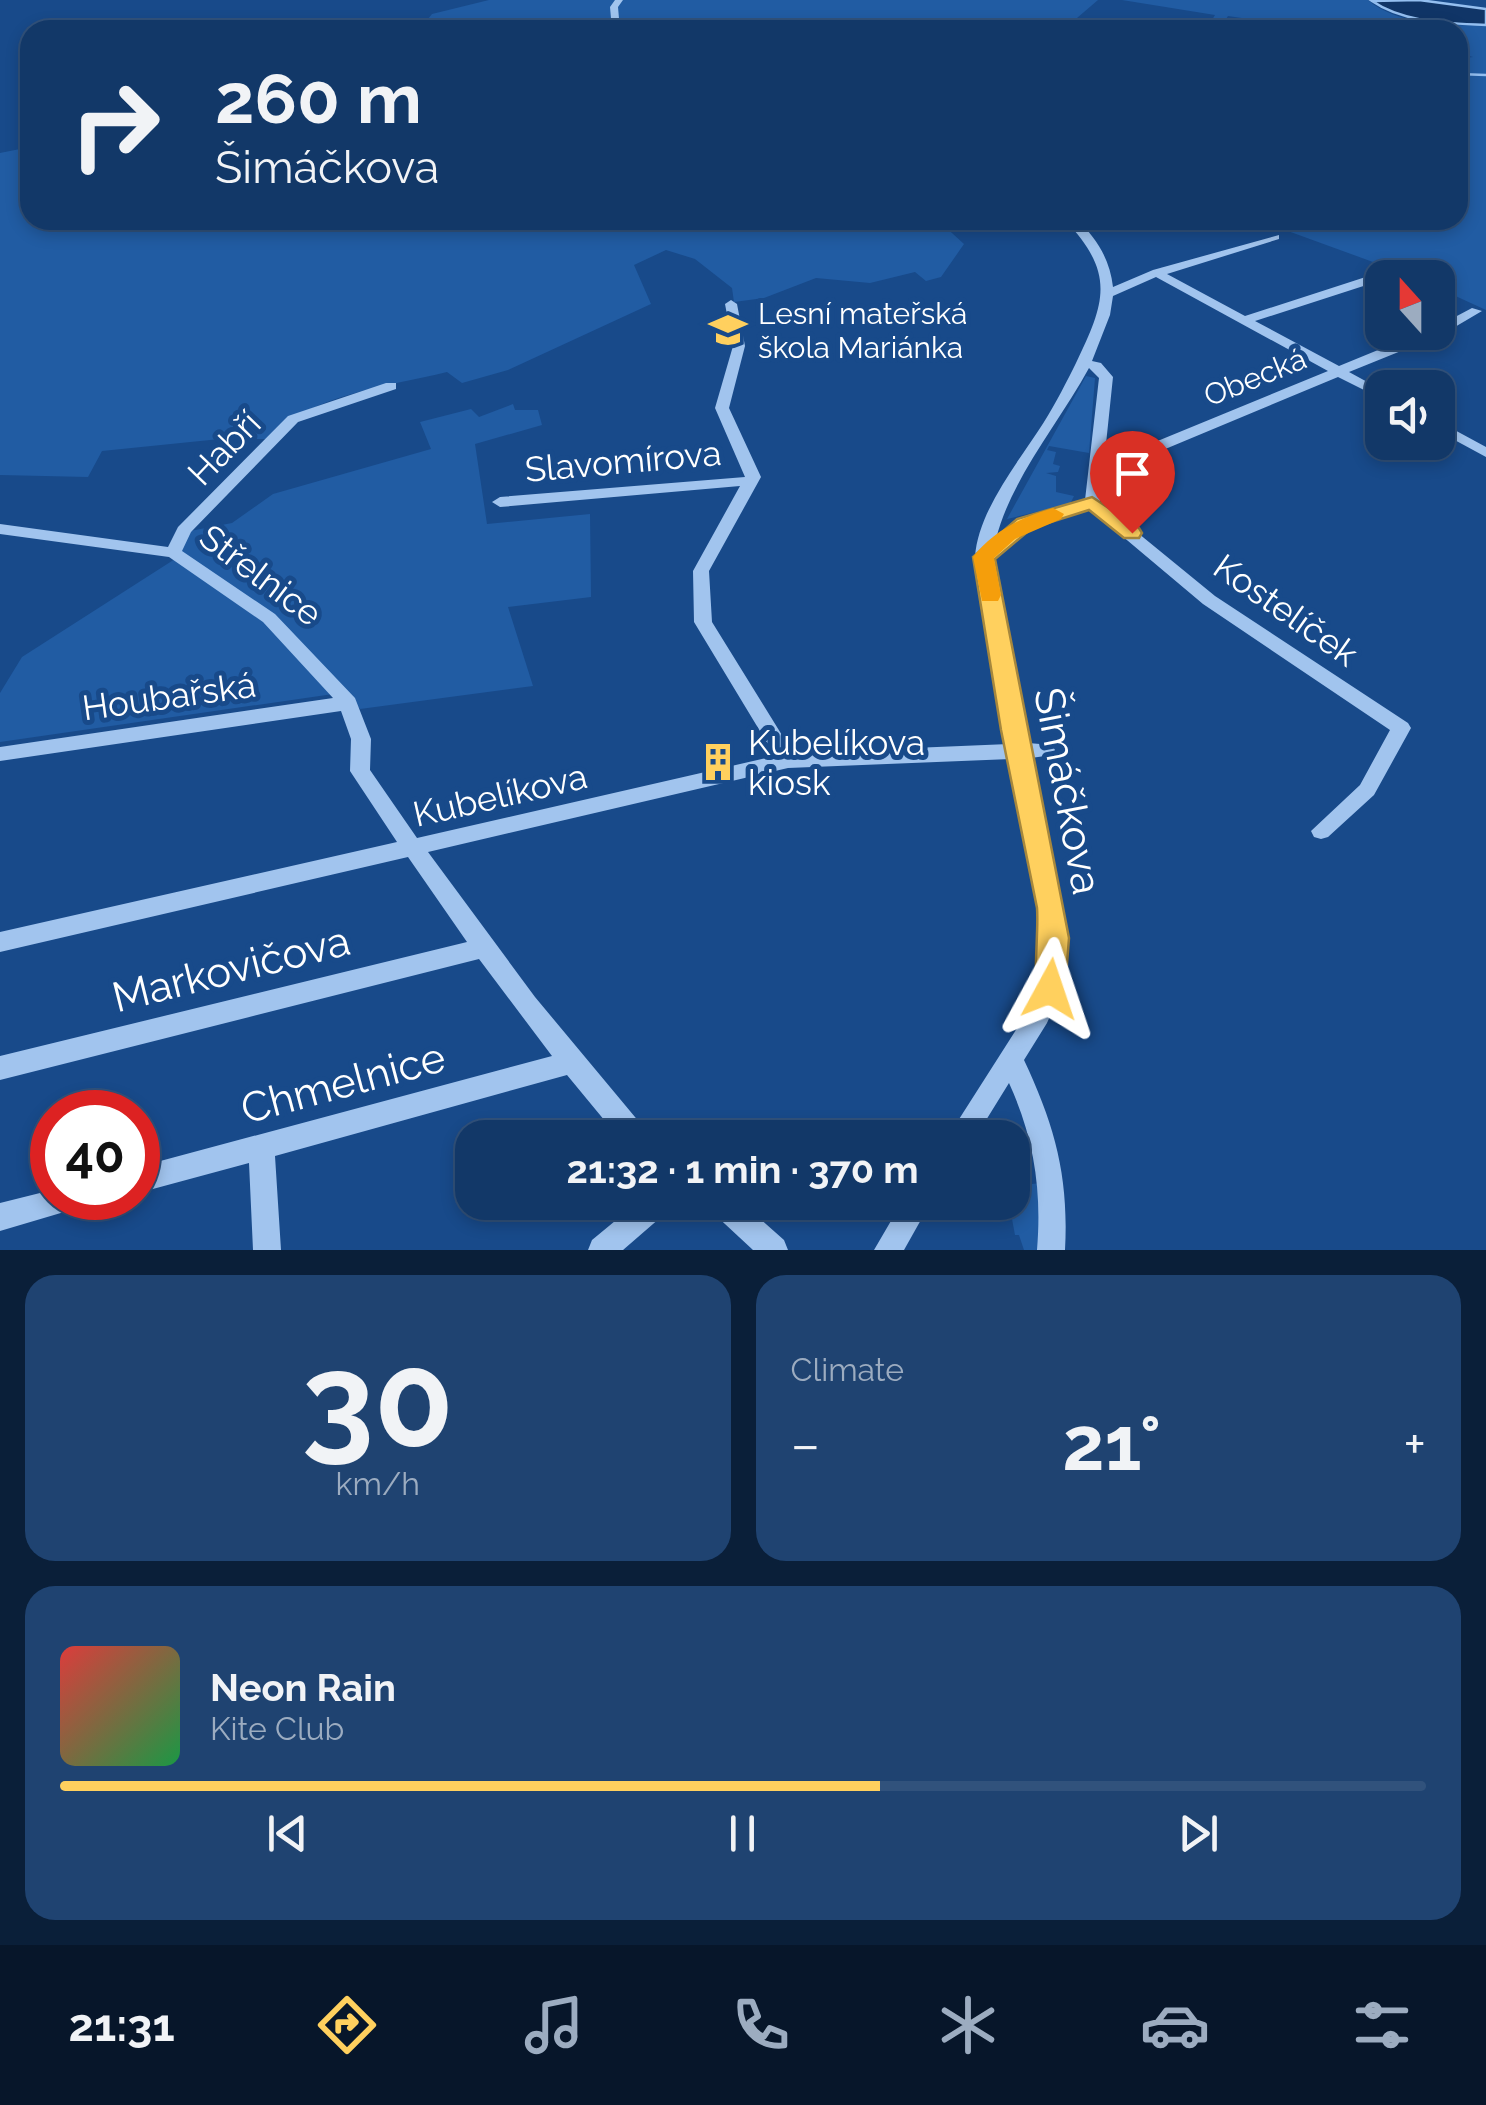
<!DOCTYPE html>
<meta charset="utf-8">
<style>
:root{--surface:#123868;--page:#1f4371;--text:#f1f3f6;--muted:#9cacc0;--line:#31527c;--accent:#ffd05e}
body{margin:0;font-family:Raleway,sans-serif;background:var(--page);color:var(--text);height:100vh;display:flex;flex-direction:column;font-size:38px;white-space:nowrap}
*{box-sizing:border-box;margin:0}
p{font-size:32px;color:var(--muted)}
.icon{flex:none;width:55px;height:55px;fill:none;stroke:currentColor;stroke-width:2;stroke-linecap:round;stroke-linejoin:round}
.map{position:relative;height:1250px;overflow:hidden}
.details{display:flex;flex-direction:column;gap:25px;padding:25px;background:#0a1f39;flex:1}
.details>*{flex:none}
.banner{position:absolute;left:20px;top:20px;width:1448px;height:210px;border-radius:30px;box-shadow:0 5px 15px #0003,0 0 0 2px var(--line);background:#123868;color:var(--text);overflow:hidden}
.needle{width:65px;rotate:339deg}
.controls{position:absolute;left:1365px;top:260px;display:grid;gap:20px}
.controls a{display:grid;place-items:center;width:90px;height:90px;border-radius:20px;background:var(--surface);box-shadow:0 5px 15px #0003,0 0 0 2px var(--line);font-size:50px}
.speed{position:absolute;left:30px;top:1090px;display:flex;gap:20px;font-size:50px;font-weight:700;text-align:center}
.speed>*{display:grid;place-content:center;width:130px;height:130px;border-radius:50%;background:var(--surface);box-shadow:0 5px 15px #0003,0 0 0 2px var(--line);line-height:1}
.speed .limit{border:15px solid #d22;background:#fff;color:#111}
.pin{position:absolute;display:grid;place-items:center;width:85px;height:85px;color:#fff;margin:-102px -42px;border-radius:50% 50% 50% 0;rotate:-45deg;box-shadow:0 0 10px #0007}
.pin .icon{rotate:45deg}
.me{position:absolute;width:110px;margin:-55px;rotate:5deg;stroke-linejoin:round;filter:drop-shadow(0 0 8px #0008)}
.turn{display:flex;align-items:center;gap:35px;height:210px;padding:0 30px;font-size:45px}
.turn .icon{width:130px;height:130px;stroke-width:2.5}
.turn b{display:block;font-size:70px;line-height:85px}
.big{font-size:75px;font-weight:700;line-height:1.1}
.details .widget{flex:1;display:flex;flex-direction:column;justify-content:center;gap:15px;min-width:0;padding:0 35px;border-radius:30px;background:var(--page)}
.details .dial{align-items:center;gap:0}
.dial b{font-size:130px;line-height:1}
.song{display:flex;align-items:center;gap:30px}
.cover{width:120px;height:120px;border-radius:15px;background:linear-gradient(135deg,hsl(0 70% 55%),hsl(140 70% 35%))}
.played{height:10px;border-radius:5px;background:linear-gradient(90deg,var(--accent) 60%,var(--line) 60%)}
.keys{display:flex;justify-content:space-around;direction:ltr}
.heat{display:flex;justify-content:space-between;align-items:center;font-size:55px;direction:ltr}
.details .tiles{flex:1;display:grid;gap:25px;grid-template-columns:1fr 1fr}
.widget:last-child{grid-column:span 2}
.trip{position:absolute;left:455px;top:1120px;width:575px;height:100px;border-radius:30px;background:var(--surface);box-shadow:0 5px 15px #0003,0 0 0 2px var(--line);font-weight:700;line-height:100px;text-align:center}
.tabs{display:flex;height:160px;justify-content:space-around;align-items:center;background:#07162a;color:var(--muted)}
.tabs .icon{width:70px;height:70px}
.tabs .on{color:var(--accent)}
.tabs b{font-size:45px;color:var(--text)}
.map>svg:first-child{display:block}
</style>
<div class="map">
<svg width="1486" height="1250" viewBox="0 0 1486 1250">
<rect width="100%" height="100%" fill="#184a8a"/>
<!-- green -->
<path fill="#215ca3" d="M489,0H1098L1063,30H419L432,14Z
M1122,0H1368C1396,25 1450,25 1486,26V310L1438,288V278L1414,277L1258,220H1458V59L1473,57L1458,53V30H1321L1228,16L1219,30H1206L1215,15Z
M30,147V220H943L941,223L964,244L941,277L926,281L915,272L870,283L816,278L764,298L734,302L732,288L695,259L666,250L634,265L651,304L508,370L462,383L447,372C387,387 313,393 268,439H220L102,451L88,477L0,475V153Z
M1086,376L1095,378L1089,453L1049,446L1047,450L1056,452L1053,464L1060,466L1058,472L1046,473L1056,476V492L1074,496L1070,504L1007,519Z
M513,404L515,410H538L542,425L475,444L487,524L590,514L591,597L508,607L533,686L360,709L347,692L0,742V693L22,657L175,559L190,531L232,523L273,494L431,449L420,422L471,409L479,417Z
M1050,1182L1048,1250H1024L1019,1235H1015L1009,1203L1012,1202L1013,1186Z"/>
<!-- water -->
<path fill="#103567" stroke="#94bff0" stroke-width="2.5" d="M1419,0L1486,9V25C1448,23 1404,23 1372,1Z"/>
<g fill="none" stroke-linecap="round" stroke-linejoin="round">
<!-- stream -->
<path stroke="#94bff0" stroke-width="2.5" d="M1458,74L1486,75"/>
<!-- minor -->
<path fill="#a1c4ee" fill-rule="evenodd" d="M615,0H623L618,7L620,30H612L610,7Z
M1065,220H1077C1097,238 1110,260 1113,287L1153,270L1279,235V239L1167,274L1245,316L1378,273H1386L1388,276L1382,280L1255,321L1339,366L1422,332H1438V326L1472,308L1482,311L1443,334L1349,372L1382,390V399L1338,377L1103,475L1100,502L1215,596L1408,723L1411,728L1374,795L1328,837L1321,839L1314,837L1311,831L1360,785L1390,730L1203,604L1090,509L1031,527L991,558L1028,743L1052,745L1055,750L1052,755L1031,758L1066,938L1062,989L1047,1023L1024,1060C1055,1126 1069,1177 1065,1250H1037C1042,1190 1034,1138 1009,1083L975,1138H947L1030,1008L1038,989L1044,938L1011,759L788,768L428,852L535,997L645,1129L649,1138H619L567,1075L275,1156L281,1250H253L249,1163L138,1193V1167L552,1056L479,959L0,1080V1056L467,942L408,857L0,952V932L397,842L350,771L351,739L341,711L0,761V747L333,698L263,622L169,557L0,534V524L168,547L178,527L288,416L386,383H396V389L298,422L191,532L182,551L275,614L355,698L371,739L370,770L417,838L775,756L694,622L693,571L740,486L500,507L492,502L500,497L745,477L715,408L733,346L725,304L731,300L737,304L745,346L729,408L761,477L709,571L712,622L793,753L1009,744C1001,699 992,654 984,609C981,593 974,573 975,557C978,510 1020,460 1044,422C1056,403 1067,381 1076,363C1105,302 1116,274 1065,220ZM1156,277L1328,371L1104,463L1113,377L1101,363L1092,361L1110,315L1113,296ZM1089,368L1099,378L1085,500L1019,521L996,539C1011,479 1059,423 1089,368Z
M1129,220H1139L1136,227L1132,228L1126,225Z
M1438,421L1486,447V457L1438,431Z
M52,1190V1198H85L81,1207L0,1231V1203Z
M638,1202H672L668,1211L623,1250H588L592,1240Z
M707,1202H741L784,1240L788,1250H753L711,1211Z
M902,1202H931L904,1250H874Z"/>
</g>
<!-- route -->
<path fill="#ffd05e" stroke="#a6873d" stroke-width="2.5" d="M1092,497L1139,528L1142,533L1139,538H1124L1089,510L1032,528L995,559L1069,938L1065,989L1061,999L1050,1003L1039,999C1032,983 1039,932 1037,908L1001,730L973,557L1017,519Z"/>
<!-- slow -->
<path fill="#f59e0b" d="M1053,508L1064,514L1061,519L1015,539L994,558L1001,595L998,601H982L973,557C993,531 1022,517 1053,508Z"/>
<!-- icons -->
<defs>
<g id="school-bare" transform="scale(3)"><path d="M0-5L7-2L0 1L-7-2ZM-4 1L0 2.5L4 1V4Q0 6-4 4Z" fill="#ffd05e" stroke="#184a8a" stroke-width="2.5" paint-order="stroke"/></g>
<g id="building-bare" transform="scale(3)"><path d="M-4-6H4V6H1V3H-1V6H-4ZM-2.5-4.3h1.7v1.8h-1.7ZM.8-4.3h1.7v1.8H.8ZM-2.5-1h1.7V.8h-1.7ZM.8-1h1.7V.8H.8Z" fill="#ffd05e" stroke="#184a8a" stroke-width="2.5" paint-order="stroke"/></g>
</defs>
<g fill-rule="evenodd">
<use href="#school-bare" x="728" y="330"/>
<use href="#building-bare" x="718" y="762"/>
</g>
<g text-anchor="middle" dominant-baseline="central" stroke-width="10" stroke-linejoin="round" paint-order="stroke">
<!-- far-poi labels -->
<g font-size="30" fill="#fff" stroke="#184a8a" text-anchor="start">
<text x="758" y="313">Lesní mateřská<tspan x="758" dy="34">škola Mariánka</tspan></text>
</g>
<!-- far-street labels -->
<g font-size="30" fill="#fff" stroke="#184a8a">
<text transform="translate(1255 377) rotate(-22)">Obecká</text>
</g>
<!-- street labels -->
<g font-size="35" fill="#fff" stroke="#184a8a">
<text transform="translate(224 448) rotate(-46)">Habří</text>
<text transform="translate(623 461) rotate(-5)">Slavomírova</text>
<text transform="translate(261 575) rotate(37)">Střelnice</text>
<text transform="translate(1286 610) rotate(35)">Kostelíček</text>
<text transform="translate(169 696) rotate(-8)">Houbařská</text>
<text transform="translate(500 795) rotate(-13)">Kubelíkova</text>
</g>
<!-- poi labels -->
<g font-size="35" fill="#fff" stroke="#184a8a" text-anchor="start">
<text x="748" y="742">Kubelíkova<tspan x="748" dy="40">kiosk</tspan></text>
</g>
<!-- near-street labels -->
<g font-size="42" fill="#fff" stroke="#184a8a">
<text transform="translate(1068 791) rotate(79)">Šimáčkova</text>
<text transform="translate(231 969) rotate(-14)">Markovičova</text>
<text transform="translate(343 1083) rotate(-15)">Chmelnice</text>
</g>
</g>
</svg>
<div class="controls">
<a><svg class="needle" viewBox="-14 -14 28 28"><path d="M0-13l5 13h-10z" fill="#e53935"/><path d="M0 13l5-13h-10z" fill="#9cacc0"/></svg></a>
<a><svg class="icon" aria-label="sound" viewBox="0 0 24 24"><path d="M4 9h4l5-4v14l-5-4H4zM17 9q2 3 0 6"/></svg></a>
</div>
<div class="speed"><div class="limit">40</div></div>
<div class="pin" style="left:1132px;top:533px;background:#d93025"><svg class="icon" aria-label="arrive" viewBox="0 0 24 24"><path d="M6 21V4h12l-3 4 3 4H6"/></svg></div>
<svg class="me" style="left:1050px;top:989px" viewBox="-20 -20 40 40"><path d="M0-17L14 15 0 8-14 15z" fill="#ffd05e" stroke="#fff" stroke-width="4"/></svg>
<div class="trip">21:32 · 1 min · 370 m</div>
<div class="banner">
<div class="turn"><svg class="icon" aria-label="right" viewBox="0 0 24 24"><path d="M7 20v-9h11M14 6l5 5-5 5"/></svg><div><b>260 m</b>Šimáčkova</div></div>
</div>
</div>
<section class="details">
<div class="tiles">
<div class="widget dial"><b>30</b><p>km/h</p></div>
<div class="widget"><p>Climate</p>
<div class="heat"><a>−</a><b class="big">21°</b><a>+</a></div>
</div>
<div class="widget">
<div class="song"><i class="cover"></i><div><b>Neon Rain</b><p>Kite Club</p></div></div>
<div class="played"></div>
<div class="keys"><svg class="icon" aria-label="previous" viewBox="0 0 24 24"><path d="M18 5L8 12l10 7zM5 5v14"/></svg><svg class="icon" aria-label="pause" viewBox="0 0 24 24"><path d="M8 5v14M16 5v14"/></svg><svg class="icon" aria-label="next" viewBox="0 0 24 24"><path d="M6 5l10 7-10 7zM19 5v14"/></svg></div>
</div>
</div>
</section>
<nav class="tabs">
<b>21:31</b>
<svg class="icon on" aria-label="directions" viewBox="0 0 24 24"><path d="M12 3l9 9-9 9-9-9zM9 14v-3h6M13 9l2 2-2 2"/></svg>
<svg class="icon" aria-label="music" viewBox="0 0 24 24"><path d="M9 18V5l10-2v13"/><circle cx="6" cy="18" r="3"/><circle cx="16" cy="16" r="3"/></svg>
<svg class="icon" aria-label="phone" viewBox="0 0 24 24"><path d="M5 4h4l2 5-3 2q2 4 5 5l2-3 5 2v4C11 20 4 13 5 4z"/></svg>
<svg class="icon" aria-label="climate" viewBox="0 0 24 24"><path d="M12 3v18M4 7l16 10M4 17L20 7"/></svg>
<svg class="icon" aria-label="car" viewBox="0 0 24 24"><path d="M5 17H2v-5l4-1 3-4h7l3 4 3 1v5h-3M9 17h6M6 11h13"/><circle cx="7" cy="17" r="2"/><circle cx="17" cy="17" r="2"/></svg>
<svg class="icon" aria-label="filters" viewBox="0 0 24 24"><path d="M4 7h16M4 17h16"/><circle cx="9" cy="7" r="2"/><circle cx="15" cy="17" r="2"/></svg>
</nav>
